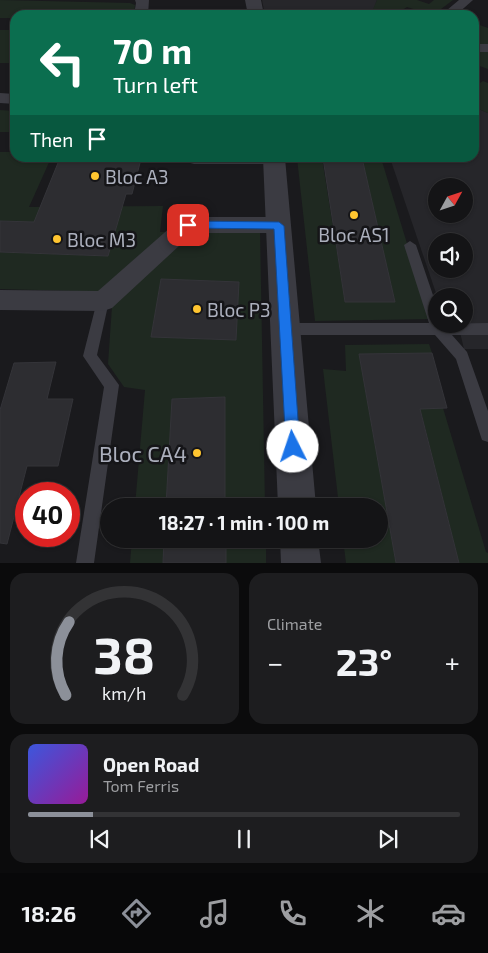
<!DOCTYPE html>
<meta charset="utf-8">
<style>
:root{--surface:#141416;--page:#1d1d1f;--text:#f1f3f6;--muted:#9d9ea1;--line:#333335;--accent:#8c9099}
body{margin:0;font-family:"Exo 2",sans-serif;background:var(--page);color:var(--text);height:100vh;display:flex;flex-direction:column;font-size:19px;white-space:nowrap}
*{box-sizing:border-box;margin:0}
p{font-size:16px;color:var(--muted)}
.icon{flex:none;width:28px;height:28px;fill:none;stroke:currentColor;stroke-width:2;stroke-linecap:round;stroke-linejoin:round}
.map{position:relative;height:563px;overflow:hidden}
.side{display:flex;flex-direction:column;gap:10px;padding:10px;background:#0b0b0c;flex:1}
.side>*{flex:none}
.hud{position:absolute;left:10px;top:10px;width:469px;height:152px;border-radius:15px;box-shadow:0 1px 4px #0004,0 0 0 1px var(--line);background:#0b6e4f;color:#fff;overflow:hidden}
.needle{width:32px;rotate:50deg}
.tools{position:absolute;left:428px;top:178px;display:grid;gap:10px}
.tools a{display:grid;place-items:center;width:45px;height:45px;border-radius:50%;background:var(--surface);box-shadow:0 1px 4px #0004,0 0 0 1px var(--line);font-size:25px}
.speed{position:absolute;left:15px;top:482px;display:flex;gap:10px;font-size:25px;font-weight:700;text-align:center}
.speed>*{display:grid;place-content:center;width:65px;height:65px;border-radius:50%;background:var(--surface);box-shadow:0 1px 4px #0004,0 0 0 1px var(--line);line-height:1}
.speed .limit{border:8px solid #d22;background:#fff;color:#111}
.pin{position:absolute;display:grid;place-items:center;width:42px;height:42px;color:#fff;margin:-21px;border-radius:10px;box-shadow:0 2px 8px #0006}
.me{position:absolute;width:55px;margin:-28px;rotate:356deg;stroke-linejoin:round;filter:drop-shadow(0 0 4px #0008)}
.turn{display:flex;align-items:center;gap:18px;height:105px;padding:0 20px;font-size:22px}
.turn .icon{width:65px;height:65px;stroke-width:2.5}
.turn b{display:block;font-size:35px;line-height:42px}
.then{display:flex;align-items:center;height:48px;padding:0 20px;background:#0003;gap:10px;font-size:19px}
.big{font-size:38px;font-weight:700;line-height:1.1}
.side .tile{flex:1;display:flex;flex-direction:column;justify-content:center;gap:8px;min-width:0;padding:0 18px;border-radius:15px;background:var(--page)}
.side .dial{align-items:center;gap:0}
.dial svg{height:130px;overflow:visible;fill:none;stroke:var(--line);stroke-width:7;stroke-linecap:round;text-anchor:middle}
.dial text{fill:var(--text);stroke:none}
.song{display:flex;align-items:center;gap:15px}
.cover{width:60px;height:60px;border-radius:8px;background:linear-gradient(135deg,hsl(230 70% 55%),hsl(300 70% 35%))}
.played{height:5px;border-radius:2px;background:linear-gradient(90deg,var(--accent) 15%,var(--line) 15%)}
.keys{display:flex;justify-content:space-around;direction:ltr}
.heat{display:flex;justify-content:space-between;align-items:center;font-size:28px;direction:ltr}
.side .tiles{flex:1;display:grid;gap:10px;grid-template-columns:1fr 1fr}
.tile:last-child{grid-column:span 2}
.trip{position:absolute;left:100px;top:498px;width:288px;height:50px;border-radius:25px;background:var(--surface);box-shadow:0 1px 4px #0004,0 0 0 1px var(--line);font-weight:700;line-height:50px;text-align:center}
.tabs{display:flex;height:80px;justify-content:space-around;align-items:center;background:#080809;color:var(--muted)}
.tabs .icon{width:35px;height:35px}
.tabs .on{color:var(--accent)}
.tabs b{font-size:22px;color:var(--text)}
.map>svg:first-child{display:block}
</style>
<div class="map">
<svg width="488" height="563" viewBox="0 0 488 563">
<rect width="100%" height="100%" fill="#1a1a1d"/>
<!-- built -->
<path fill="#26262a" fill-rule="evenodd" d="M262,0H377L372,14L330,9L333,15H265Z
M474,107L488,113V349H464L458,324H464V296H437L390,158H474ZM436,186H464V214H436ZM436,241H464V269H436Z"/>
<!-- green -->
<path fill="#1f2921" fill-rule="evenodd" d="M0,0L130,3L135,5L134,15H15V18H0Z
M377,0H417L429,4L434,0H453L433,15L407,7L394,15H333L329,9L371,14Z
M474,23L488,28V69L474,64Z
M0,30H15V63H0Z
M474,81L480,83L483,81L488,83V113L474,107Z
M0,110L15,111V132H0Z
M0,152H15V158H51L29,207L163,206L160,232L260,230L265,506H225L224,397L172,399L166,506H135L145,390L124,387L108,364L113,292L0,289V252L108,256L117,225L0,221ZM161,279L238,282L236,340L151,337Z
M297,158H322L345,302H395L362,158H381L430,319L315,321Z
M429,344L432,353L359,354L396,563H346L343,539H379V506H339L323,369L346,371L345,345Z
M420,408H443L486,552L488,553V563H459Z
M132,539H164L163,563H130Z
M226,539H266V563H226Z"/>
<!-- building -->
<path fill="#2d2d31" stroke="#343439" d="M60,158L141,159L132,194H126L108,256L0,252V221L34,222Z
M323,158H362L395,302H345Z
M161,279L239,282L236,340L151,337Z
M432,353L447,408L420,409L459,563H396L359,354Z
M56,362L47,399H73L58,466H27L7,544L0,543V410L14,363Z
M225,397V506H166L172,399Z
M164,539H226V563H163Z"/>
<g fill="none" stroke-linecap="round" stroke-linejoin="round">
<!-- service -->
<path fill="#3b3b42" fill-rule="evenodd" d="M410,241L416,245L436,304V324L488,323V335H452L467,352L488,411V442L482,440L480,434L456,359L435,335H286L281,333L279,329L281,325L286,323H429L404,245Z
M103,296L108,297L109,301L97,355L119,385L94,563H76L104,387L83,356L97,301L98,297Z"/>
<!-- minor -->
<path fill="#3b3b42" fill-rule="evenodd" d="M135,0H149L148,15H134L136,3Z
M459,0H473L456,15H441Z
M474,44H488V52H474Z
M0,93L15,94V104L0,103Z
M184,158H284L281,162L274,164H194L187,162Z
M188,217H279L287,219L290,225L287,231L279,233H193L112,308L103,311L0,310V290L98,291L180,219Z"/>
<!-- tertiary -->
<path fill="#3b3b42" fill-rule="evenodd" d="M245,0H261L264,15H248Z
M263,158H285L316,506H278Z
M280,539H318L321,563H281Z"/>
</g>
<!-- route -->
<path fill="#1a73e8" stroke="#114b97" d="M188,221L279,222L284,226L300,447L298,452L293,454L288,452L286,447L274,229L188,228L183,225Z"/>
<!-- markers -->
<g fill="#ffc530" stroke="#151518" stroke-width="2">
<circle cx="95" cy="176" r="5"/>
<circle cx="354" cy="215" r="5"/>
<circle cx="57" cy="239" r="5"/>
<circle cx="197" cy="309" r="5"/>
<circle cx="197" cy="453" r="5"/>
</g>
<g text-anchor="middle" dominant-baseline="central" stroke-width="5" stroke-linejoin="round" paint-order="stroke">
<!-- poi labels -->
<g font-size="19" fill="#acb0bd" stroke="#151518" text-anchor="start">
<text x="105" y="176">Bloc A3</text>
<text x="354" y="234" text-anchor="middle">Bloc AS1</text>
<text x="67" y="239">Bloc M3</text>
<text x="207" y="309">Bloc P3</text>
</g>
<!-- near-poi labels -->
<g font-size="22" fill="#acb0bd" stroke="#151518" text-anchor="end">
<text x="187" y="453">Bloc CA4</text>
</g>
</g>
</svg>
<div class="tools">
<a><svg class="needle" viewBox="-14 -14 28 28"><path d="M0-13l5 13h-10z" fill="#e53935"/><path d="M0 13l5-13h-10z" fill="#9d9ea1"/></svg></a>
<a><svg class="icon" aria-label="sound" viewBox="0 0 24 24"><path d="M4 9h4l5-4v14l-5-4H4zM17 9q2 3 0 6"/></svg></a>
<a><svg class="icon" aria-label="search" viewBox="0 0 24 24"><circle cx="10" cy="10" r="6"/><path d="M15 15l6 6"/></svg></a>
</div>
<div class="speed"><div class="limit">40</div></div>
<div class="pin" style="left:188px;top:225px;background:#d93025"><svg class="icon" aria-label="arrive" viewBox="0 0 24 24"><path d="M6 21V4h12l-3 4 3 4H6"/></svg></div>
<svg class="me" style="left:293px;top:447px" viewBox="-20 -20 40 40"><circle r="19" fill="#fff"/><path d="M0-13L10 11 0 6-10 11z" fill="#1a73e8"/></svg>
<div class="trip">18:27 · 1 min · 100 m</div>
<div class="hud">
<div class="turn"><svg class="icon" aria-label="left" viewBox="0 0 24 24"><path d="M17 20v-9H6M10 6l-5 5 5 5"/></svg><div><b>70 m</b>Turn left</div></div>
<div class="then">Then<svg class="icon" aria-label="arrive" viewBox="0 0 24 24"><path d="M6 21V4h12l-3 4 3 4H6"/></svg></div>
</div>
</div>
<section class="side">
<div class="tiles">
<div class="tile dial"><svg viewBox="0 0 100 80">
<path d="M14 69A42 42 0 1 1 86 69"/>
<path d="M14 69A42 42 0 0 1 16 24" stroke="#8c9099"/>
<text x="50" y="56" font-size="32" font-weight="700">38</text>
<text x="50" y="72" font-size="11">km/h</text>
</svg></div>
<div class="tile"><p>Climate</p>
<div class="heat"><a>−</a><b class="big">23°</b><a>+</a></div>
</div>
<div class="tile">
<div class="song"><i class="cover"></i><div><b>Open Road</b><p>Tom Ferris</p></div></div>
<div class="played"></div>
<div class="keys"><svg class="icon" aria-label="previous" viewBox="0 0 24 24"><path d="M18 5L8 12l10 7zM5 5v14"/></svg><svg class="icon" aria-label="pause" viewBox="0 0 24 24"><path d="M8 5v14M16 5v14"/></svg><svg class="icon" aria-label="next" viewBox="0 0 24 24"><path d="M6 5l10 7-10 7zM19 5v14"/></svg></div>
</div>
</div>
</section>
<nav class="tabs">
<b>18:26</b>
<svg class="icon on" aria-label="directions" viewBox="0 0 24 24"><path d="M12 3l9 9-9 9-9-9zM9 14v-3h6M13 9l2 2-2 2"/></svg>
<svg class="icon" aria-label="music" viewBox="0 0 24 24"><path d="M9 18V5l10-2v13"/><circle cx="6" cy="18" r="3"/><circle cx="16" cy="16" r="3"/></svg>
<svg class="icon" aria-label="phone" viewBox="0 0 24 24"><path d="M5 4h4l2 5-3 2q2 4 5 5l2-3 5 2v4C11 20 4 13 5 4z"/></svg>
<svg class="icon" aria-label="climate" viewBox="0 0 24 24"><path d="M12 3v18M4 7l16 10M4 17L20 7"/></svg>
<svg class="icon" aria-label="car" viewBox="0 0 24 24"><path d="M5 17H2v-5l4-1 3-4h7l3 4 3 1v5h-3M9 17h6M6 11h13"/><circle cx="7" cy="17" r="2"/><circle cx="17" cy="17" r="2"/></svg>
</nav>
